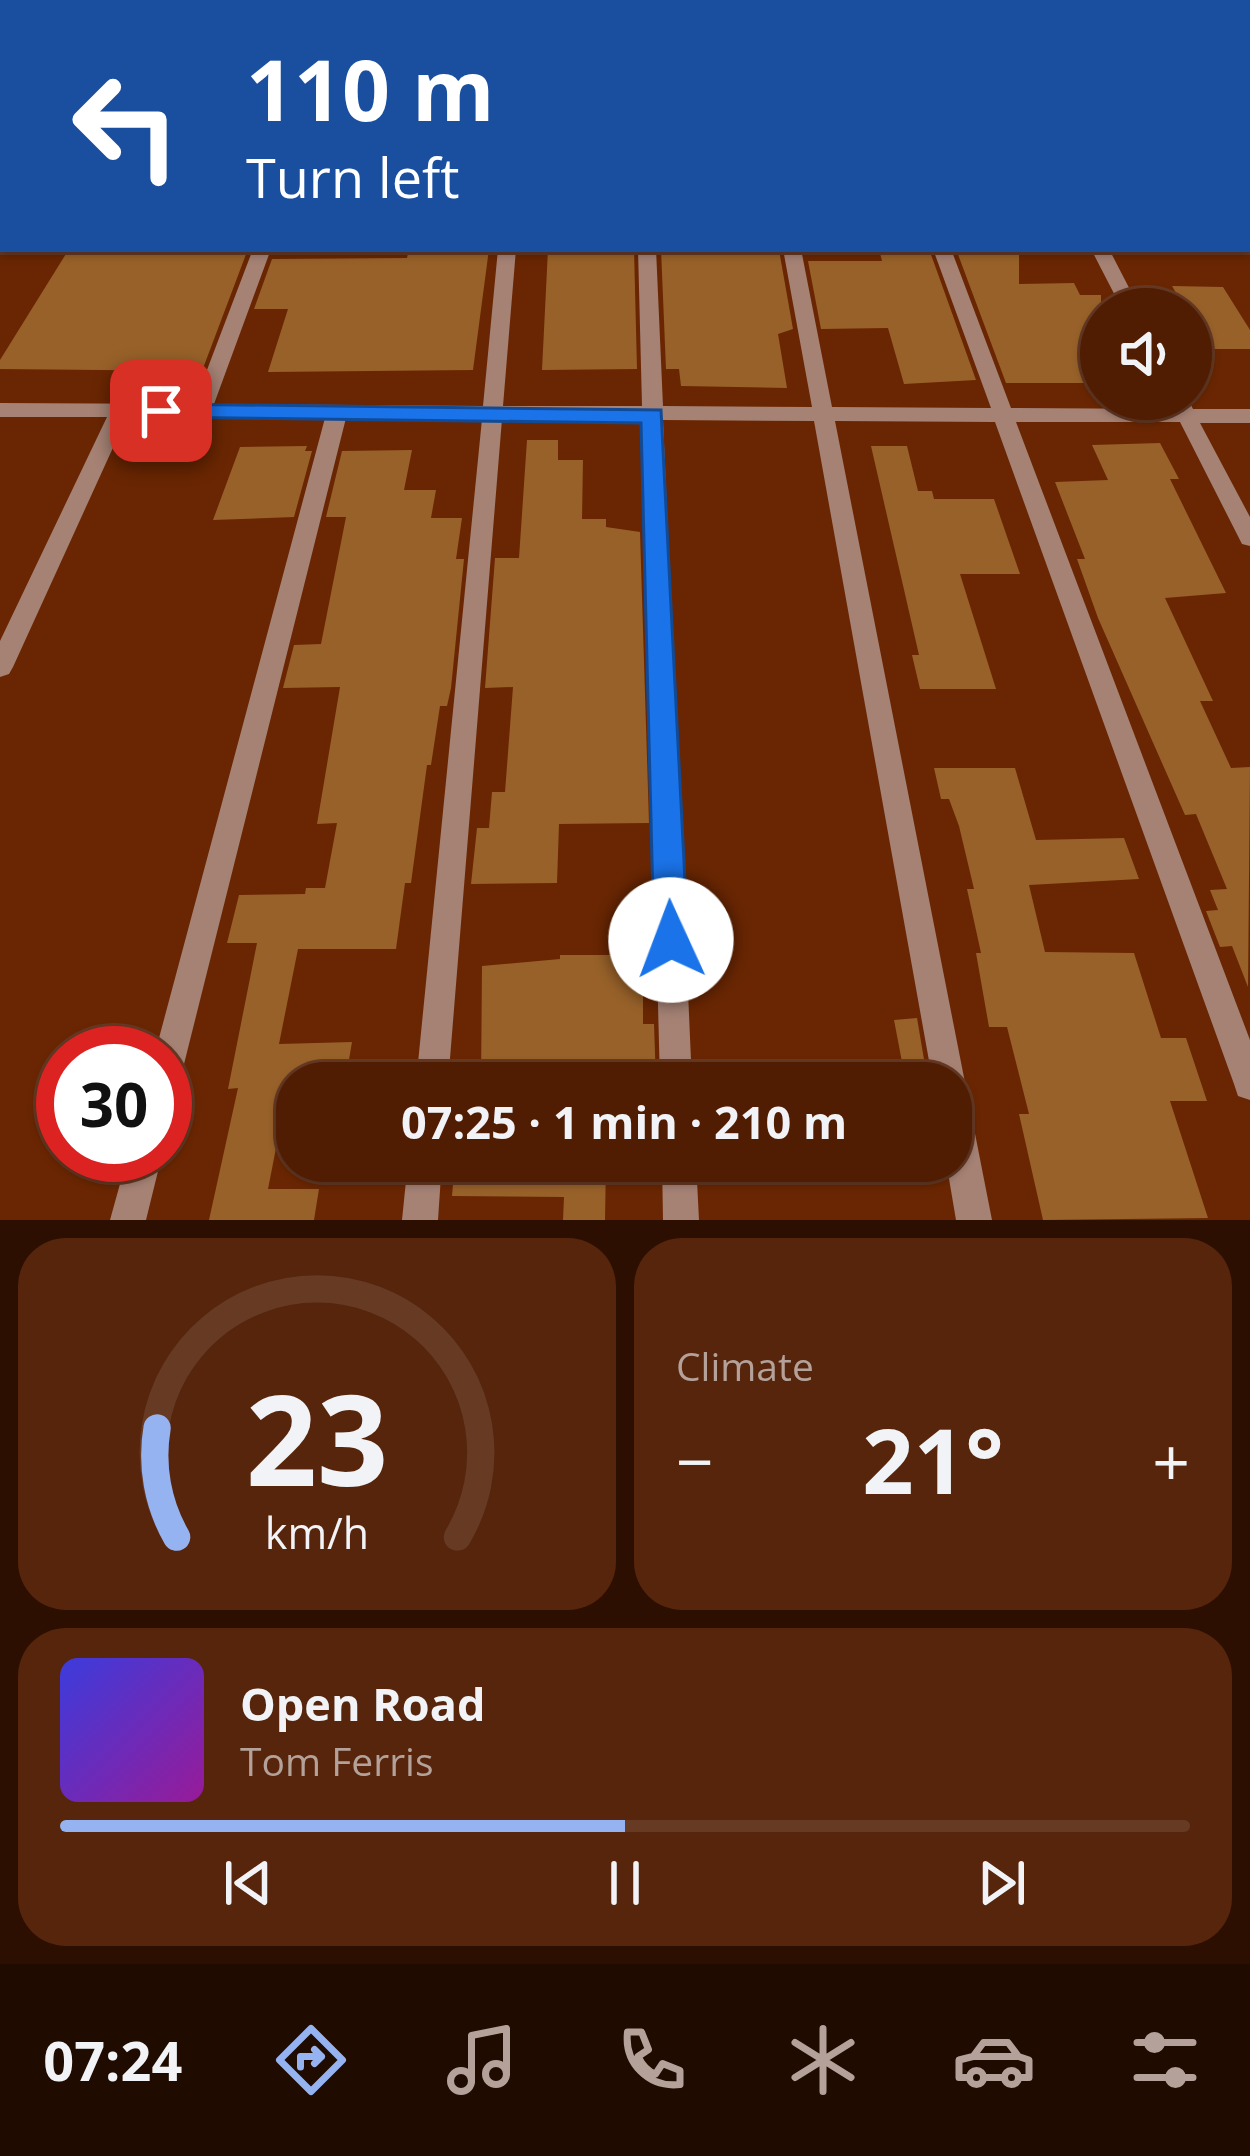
<!DOCTYPE html>
<meta charset="utf-8">
<style>
:root{--surface:#501c02;--page:#56250c;--text:#f1f3f6;--muted:#b4a199;--line:#673a24;--accent:#95b2f1}
body{margin:0;font-family:"Open Sans",sans-serif;background:var(--page);color:var(--text);height:100vh;display:flex;flex-direction:column;font-size:45px;white-space:nowrap}
*{box-sizing:border-box;margin:0}
p{font-size:39px;color:var(--muted)}
.icon{flex:none;width:66px;height:66px;fill:none;stroke:currentColor;stroke-width:2;stroke-linecap:round;stroke-linejoin:round}
.map{position:relative;height:1220px;overflow:hidden}
.side{display:flex;flex-direction:column;gap:18px;padding:18px;background:#2c0f01;flex:1}
.side>*{flex:none}
.top-card{position:absolute;left:0px;top:0px;width:1251px;height:252px;box-shadow:0 3px 9px #0004,0 0 0 3px var(--line);background:#1a4fa0;color:#fff;overflow:hidden}
.buttons{position:absolute;left:1080px;top:288px;display:grid;gap:24px}
.buttons a{display:grid;place-items:center;width:132px;height:132px;border-radius:50%;background:var(--surface);box-shadow:0 3px 9px #0004,0 0 0 3px var(--line);font-size:60px}
.speed{position:absolute;left:36px;top:1026px;display:flex;gap:24px;font-size:60px;font-weight:700;text-align:center}
.speed>*{display:grid;place-content:center;width:156px;height:156px;border-radius:50%;background:var(--surface);box-shadow:0 3px 9px #0004,0 0 0 3px var(--line);line-height:1}
.speed .limit{border:18px solid #d22;background:#fff;color:#111}
.pin{position:absolute;display:grid;place-items:center;width:102px;height:102px;color:#fff;margin:-51px;border-radius:24px;box-shadow:0 6px 18px #0006}
.me{position:absolute;width:132px;margin:-66px;rotate:358deg;stroke-linejoin:round;filter:drop-shadow(0 0 9px #0008)}
.turn{display:flex;align-items:center;gap:42px;height:252px;padding:0 48px;font-size:54px}
.turn .icon{width:156px;height:156px;stroke-width:2.5}
.turn b{display:block;font-size:84px;line-height:102px}
.big{font-size:90px;font-weight:700;line-height:1.1}
.side .tile{flex:1;display:flex;flex-direction:column;justify-content:center;gap:18px;min-width:0;padding:0 42px;border-radius:48px;background:var(--page)}
.side .dial{align-items:center;gap:0}
.dial svg{height:312px;overflow:visible;fill:none;stroke:var(--line);stroke-width:7;stroke-linecap:round;text-anchor:middle}
.dial text{fill:var(--text);stroke:none}
.song{display:flex;align-items:center;gap:36px}
.cover{width:144px;height:144px;border-radius:18px;background:linear-gradient(135deg,hsl(240 70% 55%),hsl(300 70% 35%))}
.played{height:12px;border-radius:6px;background:linear-gradient(90deg,var(--accent) 50%,var(--line) 50%)}
.keys{display:flex;justify-content:space-around;direction:ltr}
.heat{display:flex;justify-content:space-between;align-items:center;font-size:66px;direction:ltr}
.side .tiles{flex:1;display:grid;gap:18px;grid-template-columns:1fr 1fr}
.tile:last-child{grid-column:span 2}
.trip{position:absolute;left:276px;top:1062px;width:696px;height:120px;border-radius:48px;background:var(--surface);box-shadow:0 3px 9px #0004,0 0 0 3px var(--line);font-weight:700;line-height:120px;text-align:center}
.tabs{display:flex;height:192px;justify-content:space-around;align-items:center;background:#200b01;color:var(--muted)}
.tabs .icon{width:84px;height:84px}
.tabs .on{color:var(--accent)}
.tabs b{font-size:54px;color:var(--text)}
.map>svg:first-child{display:block}
</style>
<div class="map">
<svg width="1250" height="1220" viewBox="0 0 1250 1220">
<rect width="100%" height="100%" fill="#6a2602"/>
<!-- building -->
<path fill="#986129" d="M69,249H248L202,371L0,369V360Z
M409,249H489L473,370L268,372L288,309H254L272,259L407,258Z
M548,249H634L637,369L542,370Z
M661,249L779,250L793,329L778,334L787,388L681,386L679,369H666Z
M879,249H929L976,380L904,384L888,328L821,329L808,261H882Z
M956,249H1019V284L1074,283L1080,295H1101V383H1006Z
M1172,286L1223,287L1250,330V349H1210L1191,318V309H1185Z
M527,440H558V460H583L582,519H606V527L640,532L649,823L559,824L557,883L471,884L477,828H489L492,792H505L513,687L485,688L495,558H519Z
M1160,443L1179,479H1170L1226,593L1165,598L1213,701H1200L1231,768L1250,767L1248,987L1232,946L1220,947L1206,911L1218,910L1210,890L1227,889L1196,814L1185,815L1098,618L1077,559H1085L1055,482L1108,480L1092,445Z
M307,446L305,451H312L294,517L213,520L240,447Z
M871,446H907L918,491H932L934,499H994L1020,574H960L996,689H920L912,655H919Z
M412,450L404,490H436L431,518H462L456,559H464L451,688L447,706H440L431,765H427L411,883H405L396,949H298L279,1044L352,1042L345,1083H297V1097H286L268,1189H319L314,1220H209L238,1088L228,1089L257,943H227L239,895L305,894L306,888H325L337,823L317,824L340,687L283,688L294,645L321,644L346,517H326L342,451Z
M934,768H1015L1036,840L1124,838L1139,879L1029,885L1045,952L1134,953L1161,1038H1186L1207,1101H1170L1208,1218L1043,1220L1019,1114H1029L1007,1027H989L976,953H981L967,889H974L959,826L949,799H941Z
M560,955H643V1024H654L656,1083H481L482,966L560,959Z
M917,1018L928,1083H906L894,1020Z
M455,1161H606L605,1220H563L564,1197L452,1196Z"/>
<g fill="none" stroke-linecap="round" stroke-linejoin="round">
<!-- service -->
<path fill="#a58274" fill-rule="evenodd" d="M658,0H670V3H658Z
M1248,147H1250V157H1248Z"/>
<!-- minor -->
<path fill="#a58274" fill-rule="evenodd" d="M610,0H622V3H610Z
M705,0H717V3H705Z
M965,0H977L978,3H966Z
M3,61V71L0,72V62Z
M1248,63H1250V71H1248Z
M3,230V243L0,244V231Z
M253,249H271L214,404L483,406L498,249H516L503,406H642L638,249H656L663,406L812,407L783,249H801L832,407L991,408L933,249H951L1011,408L1173,409L1168,399H1188L1193,409H1250V423H1200L1250,517V546L1242,544L1180,422H1016L1250,1040V1100L1238,1096L1234,1084L995,422L835,421L992,1220H956L946,1161H951V1083H933L814,421L663,420L692,1083H660L643,420L502,419L448,1083H416L482,419L346,418L181,1076L177,1088L165,1092V1053H155L325,418L127,417L13,667L9,674L0,677V641L107,417H0V403L194,404Z
M1091,249H1109L1140,309H1122Z
M128,1155H162L146,1220H110Z
M408,1161H442L438,1220H402Z
M662,1161H696L699,1220H663Z"/>
</g>
<!-- route -->
<path fill="#1a73e8" stroke="#114b97" stroke-width="3" d="M161,404L661,410L688,940L683,952L671,957L659,952L654,940L641,423L153,417L150,411Z"/>
</svg>
<div class="buttons">
<a><svg class="icon" aria-label="sound" viewBox="0 0 24 24"><path d="M4 9h4l5-4v14l-5-4H4zM17 9q2 3 0 6"/></svg></a>
</div>
<div class="speed"><div class="limit">30</div></div>
<div class="pin" style="left:161px;top:411px;background:#d93025"><svg class="icon" aria-label="arrive" viewBox="0 0 24 24"><path d="M6 21V4h12l-3 4 3 4H6"/></svg></div>
<svg class="me" style="left:671px;top:940px" viewBox="-20 -20 40 40"><circle r="19" fill="#fff"/><path d="M0-13L10 11 0 6-10 11z" fill="#1a73e8"/></svg>
<div class="trip">07:25 · 1 min · 210 m</div>
<div class="top-card">
<div class="turn"><svg class="icon" aria-label="left" viewBox="0 0 24 24"><path d="M17 20v-9H6M10 6l-5 5 5 5"/></svg><div><b>110 m</b>Turn left</div></div>
</div>
</div>
<section class="side">
<div class="tiles">
<div class="tile dial"><svg viewBox="0 0 100 80">
<path d="M14 69A42 42 0 1 1 86 69"/>
<path d="M14 69A42 42 0 0 1 9 41" stroke="#95b2f1"/>
<text x="50" y="56" font-size="32" font-weight="700">23</text>
<text x="50" y="72" font-size="11">km/h</text>
</svg></div>
<div class="tile"><p>Climate</p>
<div class="heat"><a>−</a><b class="big">21°</b><a>+</a></div>
</div>
<div class="tile">
<div class="song"><i class="cover"></i><div><b>Open Road</b><p>Tom Ferris</p></div></div>
<div class="played"></div>
<div class="keys"><svg class="icon" aria-label="previous" viewBox="0 0 24 24"><path d="M18 5L8 12l10 7zM5 5v14"/></svg><svg class="icon" aria-label="pause" viewBox="0 0 24 24"><path d="M8 5v14M16 5v14"/></svg><svg class="icon" aria-label="next" viewBox="0 0 24 24"><path d="M6 5l10 7-10 7zM19 5v14"/></svg></div>
</div>
</div>
</section>
<nav class="tabs">
<b>07:24</b>
<svg class="icon on" aria-label="directions" viewBox="0 0 24 24"><path d="M12 3l9 9-9 9-9-9zM9 14v-3h6M13 9l2 2-2 2"/></svg>
<svg class="icon" aria-label="music" viewBox="0 0 24 24"><path d="M9 18V5l10-2v13"/><circle cx="6" cy="18" r="3"/><circle cx="16" cy="16" r="3"/></svg>
<svg class="icon" aria-label="phone" viewBox="0 0 24 24"><path d="M5 4h4l2 5-3 2q2 4 5 5l2-3 5 2v4C11 20 4 13 5 4z"/></svg>
<svg class="icon" aria-label="climate" viewBox="0 0 24 24"><path d="M12 3v18M4 7l16 10M4 17L20 7"/></svg>
<svg class="icon" aria-label="car" viewBox="0 0 24 24"><path d="M5 17H2v-5l4-1 3-4h7l3 4 3 1v5h-3M9 17h6M6 11h13"/><circle cx="7" cy="17" r="2"/><circle cx="17" cy="17" r="2"/></svg>
<svg class="icon" aria-label="filters" viewBox="0 0 24 24"><path d="M4 7h16M4 17h16"/><circle cx="9" cy="7" r="2"/><circle cx="15" cy="17" r="2"/></svg>
</nav>
